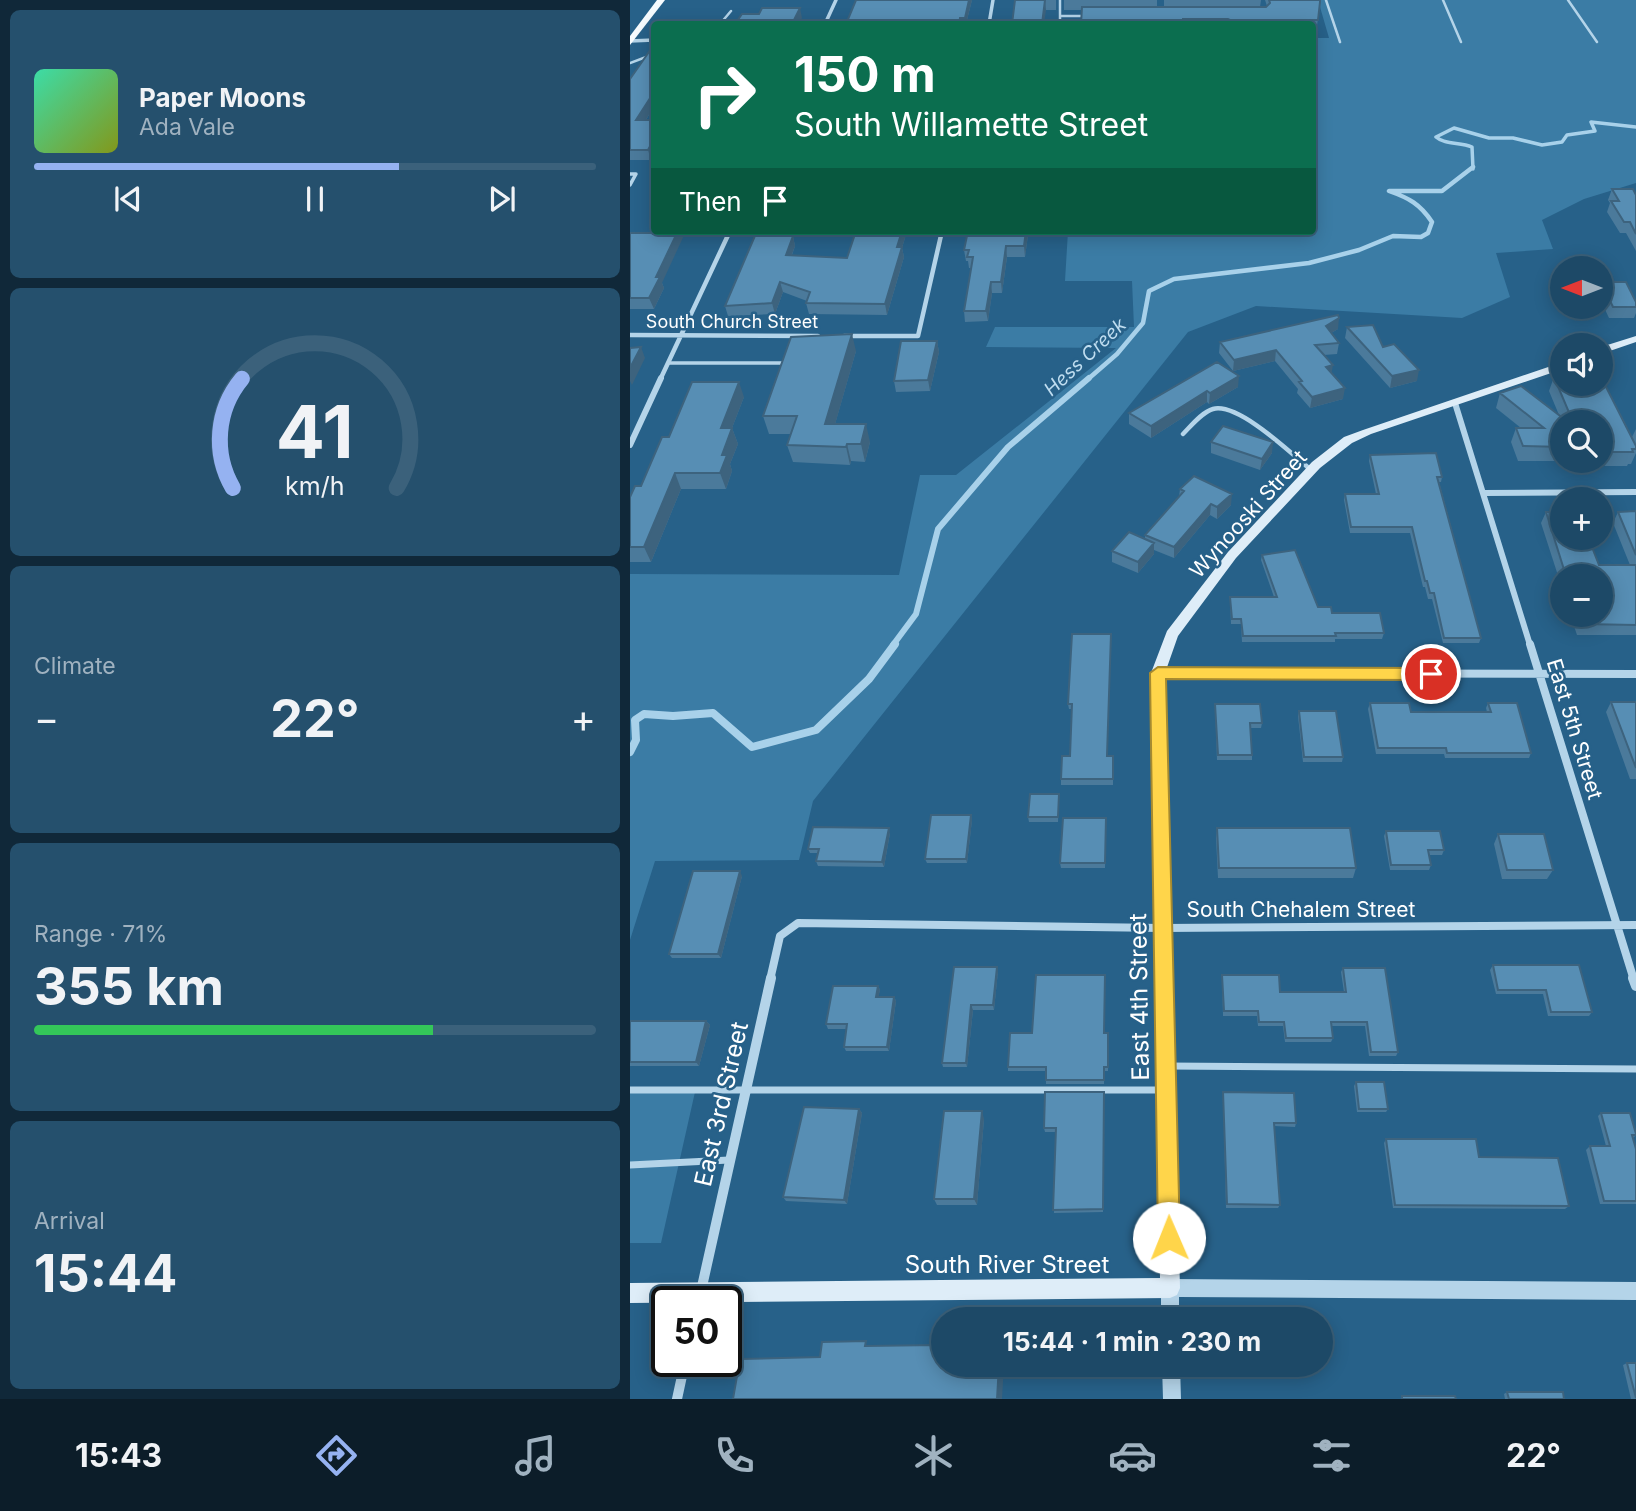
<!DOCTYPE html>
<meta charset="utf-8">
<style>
:root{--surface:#1d4967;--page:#25506d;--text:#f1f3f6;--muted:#a0b2c0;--line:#3b617b;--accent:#95b2f1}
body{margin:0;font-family:Inter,sans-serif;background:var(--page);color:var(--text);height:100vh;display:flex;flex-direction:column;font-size:26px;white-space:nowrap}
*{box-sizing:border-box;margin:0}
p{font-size:23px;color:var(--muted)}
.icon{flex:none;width:38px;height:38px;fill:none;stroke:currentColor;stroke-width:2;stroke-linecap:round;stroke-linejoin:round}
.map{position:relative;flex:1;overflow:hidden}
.details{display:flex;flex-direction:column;gap:10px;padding:10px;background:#102839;width:630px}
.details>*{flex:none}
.guide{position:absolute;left:21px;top:21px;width:665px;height:214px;border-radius:7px;box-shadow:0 4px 18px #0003,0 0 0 2px var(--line);background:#0b6e4f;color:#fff;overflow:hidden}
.needle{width:46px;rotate:270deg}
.controls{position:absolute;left:920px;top:256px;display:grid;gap:14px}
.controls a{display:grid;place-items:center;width:63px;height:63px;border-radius:50%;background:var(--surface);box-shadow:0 4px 18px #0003,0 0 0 2px var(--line);font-size:35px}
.speed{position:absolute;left:21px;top:1286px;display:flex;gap:14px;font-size:35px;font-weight:700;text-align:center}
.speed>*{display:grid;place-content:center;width:91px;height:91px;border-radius:50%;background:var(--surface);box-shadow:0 4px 18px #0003,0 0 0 2px var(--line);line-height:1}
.speed .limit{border:4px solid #111;border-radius:10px;background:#fff;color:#111}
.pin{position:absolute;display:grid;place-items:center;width:60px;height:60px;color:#fff;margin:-30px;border:4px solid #fff;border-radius:50%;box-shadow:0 2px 7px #0007}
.me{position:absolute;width:77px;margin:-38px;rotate:359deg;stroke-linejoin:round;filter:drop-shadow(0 0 5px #0008)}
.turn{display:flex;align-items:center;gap:24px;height:147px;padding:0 28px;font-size:32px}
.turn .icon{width:91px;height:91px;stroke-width:2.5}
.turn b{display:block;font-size:49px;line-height:60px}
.then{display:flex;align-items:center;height:66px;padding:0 28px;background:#0003;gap:14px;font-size:26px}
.big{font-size:52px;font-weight:700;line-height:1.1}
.details .widget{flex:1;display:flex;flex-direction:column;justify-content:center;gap:10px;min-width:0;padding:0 24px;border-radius:10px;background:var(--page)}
.details .dial{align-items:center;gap:0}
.dial svg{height:182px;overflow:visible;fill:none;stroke:var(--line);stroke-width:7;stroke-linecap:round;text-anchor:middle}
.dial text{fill:var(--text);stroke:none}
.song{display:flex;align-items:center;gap:21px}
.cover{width:84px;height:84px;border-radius:10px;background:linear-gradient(135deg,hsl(160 70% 55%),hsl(70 70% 35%))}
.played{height:7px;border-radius:4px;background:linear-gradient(90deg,var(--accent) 65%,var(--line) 65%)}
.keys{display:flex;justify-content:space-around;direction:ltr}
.heat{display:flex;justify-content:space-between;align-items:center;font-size:38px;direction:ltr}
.charge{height:10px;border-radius:5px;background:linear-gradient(90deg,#34c759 71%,var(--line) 0)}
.trip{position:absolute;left:301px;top:1307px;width:402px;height:70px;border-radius:35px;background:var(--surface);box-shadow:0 4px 18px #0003,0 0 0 2px var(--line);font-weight:700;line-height:70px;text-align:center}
.tabs{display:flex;height:112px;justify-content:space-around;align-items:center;background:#0c1d29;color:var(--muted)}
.tabs .icon{width:49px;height:49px}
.tabs .active{color:var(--accent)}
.tabs b{font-size:32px;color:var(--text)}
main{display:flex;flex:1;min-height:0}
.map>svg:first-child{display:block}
</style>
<main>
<section class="details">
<div class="widget">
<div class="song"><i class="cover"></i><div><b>Paper Moons</b><p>Ada Vale</p></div></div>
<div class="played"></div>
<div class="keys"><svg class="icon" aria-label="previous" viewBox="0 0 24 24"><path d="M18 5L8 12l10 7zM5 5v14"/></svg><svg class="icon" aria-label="pause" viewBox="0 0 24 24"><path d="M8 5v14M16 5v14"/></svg><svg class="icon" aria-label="next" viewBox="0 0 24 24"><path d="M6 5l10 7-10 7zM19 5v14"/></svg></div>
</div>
<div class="widget dial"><svg viewBox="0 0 100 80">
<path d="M14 69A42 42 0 1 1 86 69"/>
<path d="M14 69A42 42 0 0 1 18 21" stroke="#95b2f1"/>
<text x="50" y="56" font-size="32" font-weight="700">41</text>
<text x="50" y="72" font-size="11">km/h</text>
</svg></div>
<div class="widget"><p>Climate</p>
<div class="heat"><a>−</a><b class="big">22°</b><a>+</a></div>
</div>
<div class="widget"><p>Range · 71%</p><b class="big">355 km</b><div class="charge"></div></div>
<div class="widget"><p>Arrival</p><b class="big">15:44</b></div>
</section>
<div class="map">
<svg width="1006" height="1399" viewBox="0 0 1006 1399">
<rect width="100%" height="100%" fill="#276189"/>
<!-- green -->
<path fill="#3b7ca5" d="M688,0H1006V183L954,199L912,220L923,249L866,253L880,297L832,318L626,306L558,332L183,801L169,860L25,861L0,940V574L269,575L290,475H326L486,348L356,347L365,327H504L502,281H435L438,231H682L683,38H699Z
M0,1092H65L31,1243H0Z"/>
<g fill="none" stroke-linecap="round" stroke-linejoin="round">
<!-- stream-far3 -->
<path stroke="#a8d1ea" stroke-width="3.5" d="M843,169L842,147C830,142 815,145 806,137L824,128L859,138H883L912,145L932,142L937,135L965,131L961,122L1006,127"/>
<!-- stream-far2 -->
<path stroke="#a8d1ea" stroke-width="4.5" d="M457,380L487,354L513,323L519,291L544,279L679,263L729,250L763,236L791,237L798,233L802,222C790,204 779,198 759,191H812L843,167"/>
<!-- stream-far1 -->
<path stroke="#a8d1ea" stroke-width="6" d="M263,645L286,614L308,529L378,447L459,378"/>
<!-- stream -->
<path stroke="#a8d1ea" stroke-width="8" d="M0,752L6,740L5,720L14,714L43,716L83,713L122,747L186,730L239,679L265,644"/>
<!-- service-far3 -->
<path stroke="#b4d4e9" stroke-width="2.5" d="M430,0V24
M696,0L710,42
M813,0L831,42
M938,0L967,42
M431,16H456
M90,24L101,11
M0,63L24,54"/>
<!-- service-far2 -->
<path stroke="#b4d4e9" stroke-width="3.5" d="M0,174H6L0,185
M39,363H155"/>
<!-- service-far1 -->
<path stroke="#b4d4e9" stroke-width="4.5" d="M553,434C561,426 572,412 583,409C608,402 662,454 681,470"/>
<!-- service -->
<path stroke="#b4d4e9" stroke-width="7" d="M537,1066L1006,1069
M0,1090H532
M0,1165L99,1160"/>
<!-- minor-far4 -->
<path stroke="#b4d4e9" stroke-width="3.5" d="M195,24L206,0
M359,24L363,0
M0,41L24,40"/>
<!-- minor-far3 -->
<path stroke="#b4d4e9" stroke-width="4.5" d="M0,335L188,336
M214,336H288L312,231
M30,380L100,231"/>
<!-- minor-far2 -->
<path stroke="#b4d4e9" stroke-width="6" d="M825,403L900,645
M0,445L31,378
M854,493L1006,492"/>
<!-- minor-far1 -->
<path stroke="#b4d4e9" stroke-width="8" d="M900,644L1004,980
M528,673L1006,674
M140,980L150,936L168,923L532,928L1006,925"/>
<!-- minor -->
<path stroke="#b4d4e9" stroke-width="10" d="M1003,978L1006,986
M71,1291L141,978
M47,1399L55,1362"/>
<!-- tertiary -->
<path fill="#b4d4e9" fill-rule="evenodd" d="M540,1279L1006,1282V1300L549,1297V1320H531V1288L534,1282Z
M532,1365H550L551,1399H533Z"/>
<!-- secondary -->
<path fill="#deedf8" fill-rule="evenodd" d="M1006,336V342L971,354V347Z
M933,362V369L741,434L722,443L690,468L606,558L548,636L535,673L534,702L550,1288L547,1295L540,1298L0,1303V1283L530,1278L520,702L521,673L537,631L598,552L682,462L714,437L733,430Z"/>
<!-- primary -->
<path fill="#f6fbfe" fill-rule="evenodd" d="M27,0H35L0,45V36Z"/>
</g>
<!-- wall -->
<path fill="#4b7a9b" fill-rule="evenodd" d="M342,0L336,24H216Z
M385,0H426V10H416Z
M434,0H527V7H534V0H631L630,7L637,6L635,0H690V2L686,34H682V24H451L452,10H434Z
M24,49V106L16,120L21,160H0V79Z
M982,189L1006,195V251L996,233H990L977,212L980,203L978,200Z
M127,231H162L160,236H163L165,246L162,255L217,258L226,231H277L272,248L274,257L257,315L179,314L176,303L177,301L153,292L145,314L98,316L95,306Z
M0,233L32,283L34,288L24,309H0Z
M398,235L395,257H377L372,293H362L358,321L335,322L334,311L341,268H339L338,261H336L334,250Z
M971,282L1006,302V313L1004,318H979L971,301Z
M717,327L753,347L787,381L760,388L715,338Z
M708,329L701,333L709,343L707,354L694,355L713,399L680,408L667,393L668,389L645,361L603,371L589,353L590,342Z
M307,341L309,352L300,391L266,392L264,381Z
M226,351L205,424L240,442L235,462L221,461L220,465L163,462L157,445L161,434H139L133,416Z
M587,362L608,387L579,404L577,402L521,438L499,424V413Z
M924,377L1002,437L1006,429V453L1001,464H998L997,466H963L960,461H888L881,442L886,428H891L866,408L870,393L929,415L919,391ZM933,422H971V460H933Z
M114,397L102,428L108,444L100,464L102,471L96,489H51L21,562H0V497L11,486L39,437Z
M581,442L642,453L630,470L581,453Z
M740,455L812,477L811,482H809L851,638L849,643H813L802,599H798L795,587H793L780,533H720L714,500L715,494H746L739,461Z
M550,489L601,505L587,519L580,515L544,558L524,550V554L508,573L482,562V551L515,539V535L549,497Z
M1006,511V635H947L940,614H971V576H933V591L911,523L916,512L969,565H1000L983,523L988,512Z
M632,555L688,607L754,633L752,639H705V642H612L611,624H601L600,597H644L631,560Z
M442,634L477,756H483V785H431V779L440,756L442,709H439L438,704Z
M981,702H1006V779H1000L976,712Z
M740,703L781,712H857L856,708L858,703L901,753L899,758H815L814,754H746L738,709Z
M585,704L632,723L631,728H620L622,755V760H587Z
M669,711L713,757L712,762H673L668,716Z
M429,794L428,822H399L398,817Z
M341,815L342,820L337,863H297L295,859Z
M476,818L475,868H431L430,863Z
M587,828L726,868L723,878H588L586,838Z
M756,831L814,850L812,855H799L801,865L799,870H760L754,836Z
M260,833L254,867L188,866L186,861L188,853H180L178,849Z
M868,834L923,870L917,879H872L864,844Z
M112,876L91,958H42L39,954Z
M863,965L962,1012L959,1016H918L913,994H866L860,970Z
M324,967L368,971L364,1010H343L337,1067H313L312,1063Z
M713,968L768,1052L766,1056H739L735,1026H701L703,1038L701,1042H655L653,1026H628L627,1016H593L592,975L650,992H714L711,972Z
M248,986L250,990L248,997H264L266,1001L259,1051H216L214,1047L217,1029H198L196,1024Z
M0,1021H76L80,1025L69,1066H0Z
M474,1033L479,1037L478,1071H474V1084H416V1071H378V1067Z
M726,1082L758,1109L756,1112H727L724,1086Z
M474,1092L473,1212L424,1213L426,1132H415L414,1128Z
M593,1092L666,1123L665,1127L644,1126L650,1205L648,1208H596Z
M229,1109L232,1113L217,1204L156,1201L153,1197Z
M971,1113L1006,1135L1003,1138L1006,1149V1204H970L956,1150L960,1146H976L968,1116Z
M354,1119L347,1205H307L304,1199Z
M756,1139L849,1157L939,1206L935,1209L763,1208L754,1143Z
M997,1363L1006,1399H1001L993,1365Z
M877,1392L934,1399H875L874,1394Z"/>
<!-- shaded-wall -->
<path fill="#3d637e" d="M339,0H342L336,24H335V18Z
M415,0L416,10L414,24H412Z
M170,8L172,18L168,24H162Z
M24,92V106L10,130L6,120Z
M24,139V155L21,160L18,150Z
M48,231H56L32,283L34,288L24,309L19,298L26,277Z
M156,231H162L156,246L154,236Z
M272,231H277L272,248L274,257L257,315L255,304L267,247Z
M396,231H397L398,235L395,257L394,246Z
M163,236L165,246L158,265L156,255Z
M376,246L377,257L372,293L371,282Z
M150,282L153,292L145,314L142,303Z
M361,282L362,293L358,321L356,311Z
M709,318L708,329L694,337L696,326Z
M222,334L226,351L200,442L195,424Z
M307,341L309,352L300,391L298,380Z
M11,347L15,358L2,385L0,381V368Z
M646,350L645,361L603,371L604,360Z
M703,365L701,376L696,367Z
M789,370L787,381L760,388L762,376Z
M609,376L608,387L579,404L580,393Z
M109,382L114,397L102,428L108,444L100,464L102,471L96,489L90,473L92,455L91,428Z
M715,388L713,399L680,408L682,397Z
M577,391V402L521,438V426Z
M236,424L240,442L235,462L231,444Z
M643,442L642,453L630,470L632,459Z
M217,444L221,461L220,465L216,447Z
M45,473L51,489L21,562L14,547Z
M602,494L601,505L587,519V507Z
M581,504L580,515L544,558V547Z
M524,543V554L508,573V562Z
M341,815L342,820L337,863L336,859Z
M259,828L260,833L254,867L252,862Z
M110,871L112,876L91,958L88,954Z
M367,967L368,971L364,1010L363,1005Z
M248,986L250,990L248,1001L246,997Z
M264,997L266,1001L259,1051L257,1047Z
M341,1005L343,1010L337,1067L336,1063Z
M76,1021L80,1025L69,1066L66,1062Z
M229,1109L232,1113L217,1204L214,1200Z
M352,1111L354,1119L347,1205L344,1199Z
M308,1345L313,1351V1360L307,1353Z
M369,1365H374L372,1399H367Z"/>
<!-- building -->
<path fill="#578eb4" stroke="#3d637e" stroke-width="2" d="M226,0H339L335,18H330L329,24H216Z
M385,0H415L412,24H382Z
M639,0H690V2L688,20H626L627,24H603L602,21L598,19H553V24H451L452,7H636L640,3Z
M132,8H170L162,24H105L112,14H129Z
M21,49H24V92L6,120H24V139L18,150H0V79Z
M982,189H1003L1006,195V234L1000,222H994L981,201H989Z
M24,229V231H48L26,277H30L19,298H0V233H23Z
M127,231H156L154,236H163L156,255L217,258L226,231H272L267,247H272L255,304L176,303L180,292L150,282L142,303L95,306Z
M338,231H396L394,246H376L371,282H361L356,311H334L343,257H337L339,250H334Z
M971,282H996L1006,302V307H983Z
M708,315L709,318L696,326L709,343L685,345L703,365L696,367L715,388L682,397L669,382L672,381L646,350L604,360L590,342Z
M743,325L753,347L764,344L789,370L762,376L717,327Z
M222,334L195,424H236L231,444H217L216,447L157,445L167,416H133L161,337Z
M271,341H307L298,380L264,381Z
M11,347L0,368V348Z
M587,362L609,376L580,393L577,391L521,426L499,413Z
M924,377H933V383H971V377L1006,446V449H1002L1003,452H971V422H943Z
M62,382H109L91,428H102L92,455H97L90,473H45L14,547H0V497L5,486H11L32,437H39Z
M891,386L938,422H933V447L893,446L886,428H914L870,393Z
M593,426L643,442L632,459L581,442Z
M806,453L812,477H807L851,638H814L804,593H800L797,581H795L782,527H721L715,494H749L740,455Z
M564,476L602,494L587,507L581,504L544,547L515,535L554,491L550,489Z
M1006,511V555L988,512Z
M916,512H933V537H958L969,565H1006V625L952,624L949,614H971V576H936Z
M499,532L524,543L508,562L482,551Z
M665,550L688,607H701L702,613H750L754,633H705L706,636H613L611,619H602L600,597H647L632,555Z
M442,634H481L477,756H483V779H431L432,756H440L442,704H438Z
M981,702H1006V768Z
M740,703H779L781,712H861L858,703H887L901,753H817L816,748H748Z
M585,704H630L632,723H620L622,755H588Z
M669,711H706L713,757H674Z
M400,794H429L428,817H398Z
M301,815H341L336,859H295Z
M433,818H476L475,863H430Z
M183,827L259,828L252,862L186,861L189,849H178Z
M587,828H720L726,868H589Z
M756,831H810L814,850H798L801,865H761Z
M868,834H914L923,870H877Z
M63,871H110L88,954H39Z
M863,965H949L962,1012H921L916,990H868Z
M324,967H367L363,1005H341L336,1063H312Z
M713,968H755L768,1052H741L737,1022H701L703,1038H656L654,1022H629L628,1011H594L592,975H649L650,992H716Z
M406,975H475L474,1033H478V1067H474V1080H416V1067H378L380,1033H402Z
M203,986H248L246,997H264L257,1047H214L217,1024H196Z
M0,1021H76L66,1062H0Z
M726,1082H754L758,1109H729Z
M415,1092H474L473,1209L423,1210L426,1128H414Z
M593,1092L664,1093L666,1123H644L650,1205L597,1204Z
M174,1107L229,1109L214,1200L153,1197Z
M314,1111H352L344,1199H304Z
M971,1113H1000L1006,1134V1135H1002L1006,1149V1201H974L960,1146H980Z
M756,1139H846L849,1157L928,1158L939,1206L765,1205Z
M236,1341L235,1346L308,1345L307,1353H313V1365H369L367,1399H103L110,1359L190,1357L192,1342Z
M997,1363H1006V1398Z
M877,1392H933L934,1399H879Z
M772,1396H825L826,1399H772Z"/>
<!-- route -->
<path fill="#ffd54a" stroke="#a68a30" stroke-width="2" d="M528,667L801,668L809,674L801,680L536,679L550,1238L547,1246L539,1250L531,1246L528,1238L520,673Z"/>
<g text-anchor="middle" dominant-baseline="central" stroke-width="5" stroke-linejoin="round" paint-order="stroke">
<!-- far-street labels -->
<g font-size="18" fill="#fff" stroke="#276189">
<text x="102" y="321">South Church Street</text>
</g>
<!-- far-water labels -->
<g font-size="19" font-style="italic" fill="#bfddf0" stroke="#276189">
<text transform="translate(455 357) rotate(-43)">Hess Creek</text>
</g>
<!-- street labels -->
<g font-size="21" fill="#fff" stroke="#276189">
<text transform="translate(618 514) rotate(-48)">Wynooski Street</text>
<text transform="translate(945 729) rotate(73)">East 5th Street</text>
<text x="671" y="909">South Chehalem Street</text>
</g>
<!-- near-street labels -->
<g font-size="24" fill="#fff" stroke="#276189">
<text transform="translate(509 997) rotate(-91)">East 4th Street</text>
<text transform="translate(91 1104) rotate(-77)">East 3rd Street</text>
<text x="377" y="1264">South River Street</text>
</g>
</g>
</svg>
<div class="controls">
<a><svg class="needle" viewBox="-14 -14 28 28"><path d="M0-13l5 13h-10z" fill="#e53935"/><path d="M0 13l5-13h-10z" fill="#a0b2c0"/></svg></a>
<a><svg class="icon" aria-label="sound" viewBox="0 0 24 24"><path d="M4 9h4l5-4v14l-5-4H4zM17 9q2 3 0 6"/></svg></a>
<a><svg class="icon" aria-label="search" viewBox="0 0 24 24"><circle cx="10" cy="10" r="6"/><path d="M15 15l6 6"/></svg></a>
<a>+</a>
<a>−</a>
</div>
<div class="speed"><div class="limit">50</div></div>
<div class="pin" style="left:801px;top:674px;background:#d93025"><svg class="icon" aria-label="arrive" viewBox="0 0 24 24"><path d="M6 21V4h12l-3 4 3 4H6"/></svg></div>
<svg class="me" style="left:539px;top:1238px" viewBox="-20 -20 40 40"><circle r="19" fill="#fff"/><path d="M0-13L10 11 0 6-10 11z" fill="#ffd54a"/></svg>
<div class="trip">15:44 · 1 min · 230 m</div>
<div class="guide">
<div class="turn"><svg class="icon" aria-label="right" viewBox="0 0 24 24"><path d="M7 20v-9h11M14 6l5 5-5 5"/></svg><div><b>150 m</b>South Willamette Street</div></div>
<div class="then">Then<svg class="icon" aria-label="arrive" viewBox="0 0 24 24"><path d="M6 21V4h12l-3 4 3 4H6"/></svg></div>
</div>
</div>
</main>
<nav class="tabs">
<b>15:43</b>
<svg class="icon active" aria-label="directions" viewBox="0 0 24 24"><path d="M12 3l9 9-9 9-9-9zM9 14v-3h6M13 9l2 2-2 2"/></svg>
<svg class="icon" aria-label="music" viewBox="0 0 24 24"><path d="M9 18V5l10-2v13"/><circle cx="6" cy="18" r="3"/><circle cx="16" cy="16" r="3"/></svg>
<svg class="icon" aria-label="phone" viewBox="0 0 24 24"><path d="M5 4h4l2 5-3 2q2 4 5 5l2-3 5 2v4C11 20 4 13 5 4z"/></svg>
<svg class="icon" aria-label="climate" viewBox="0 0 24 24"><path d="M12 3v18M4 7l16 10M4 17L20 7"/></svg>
<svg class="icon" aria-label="car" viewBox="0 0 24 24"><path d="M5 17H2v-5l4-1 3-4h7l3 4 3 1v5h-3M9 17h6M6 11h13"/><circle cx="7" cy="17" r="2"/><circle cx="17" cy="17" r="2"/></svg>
<svg class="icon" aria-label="filters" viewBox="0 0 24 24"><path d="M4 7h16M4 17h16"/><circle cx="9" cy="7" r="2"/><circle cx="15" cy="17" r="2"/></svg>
<b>22°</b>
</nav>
